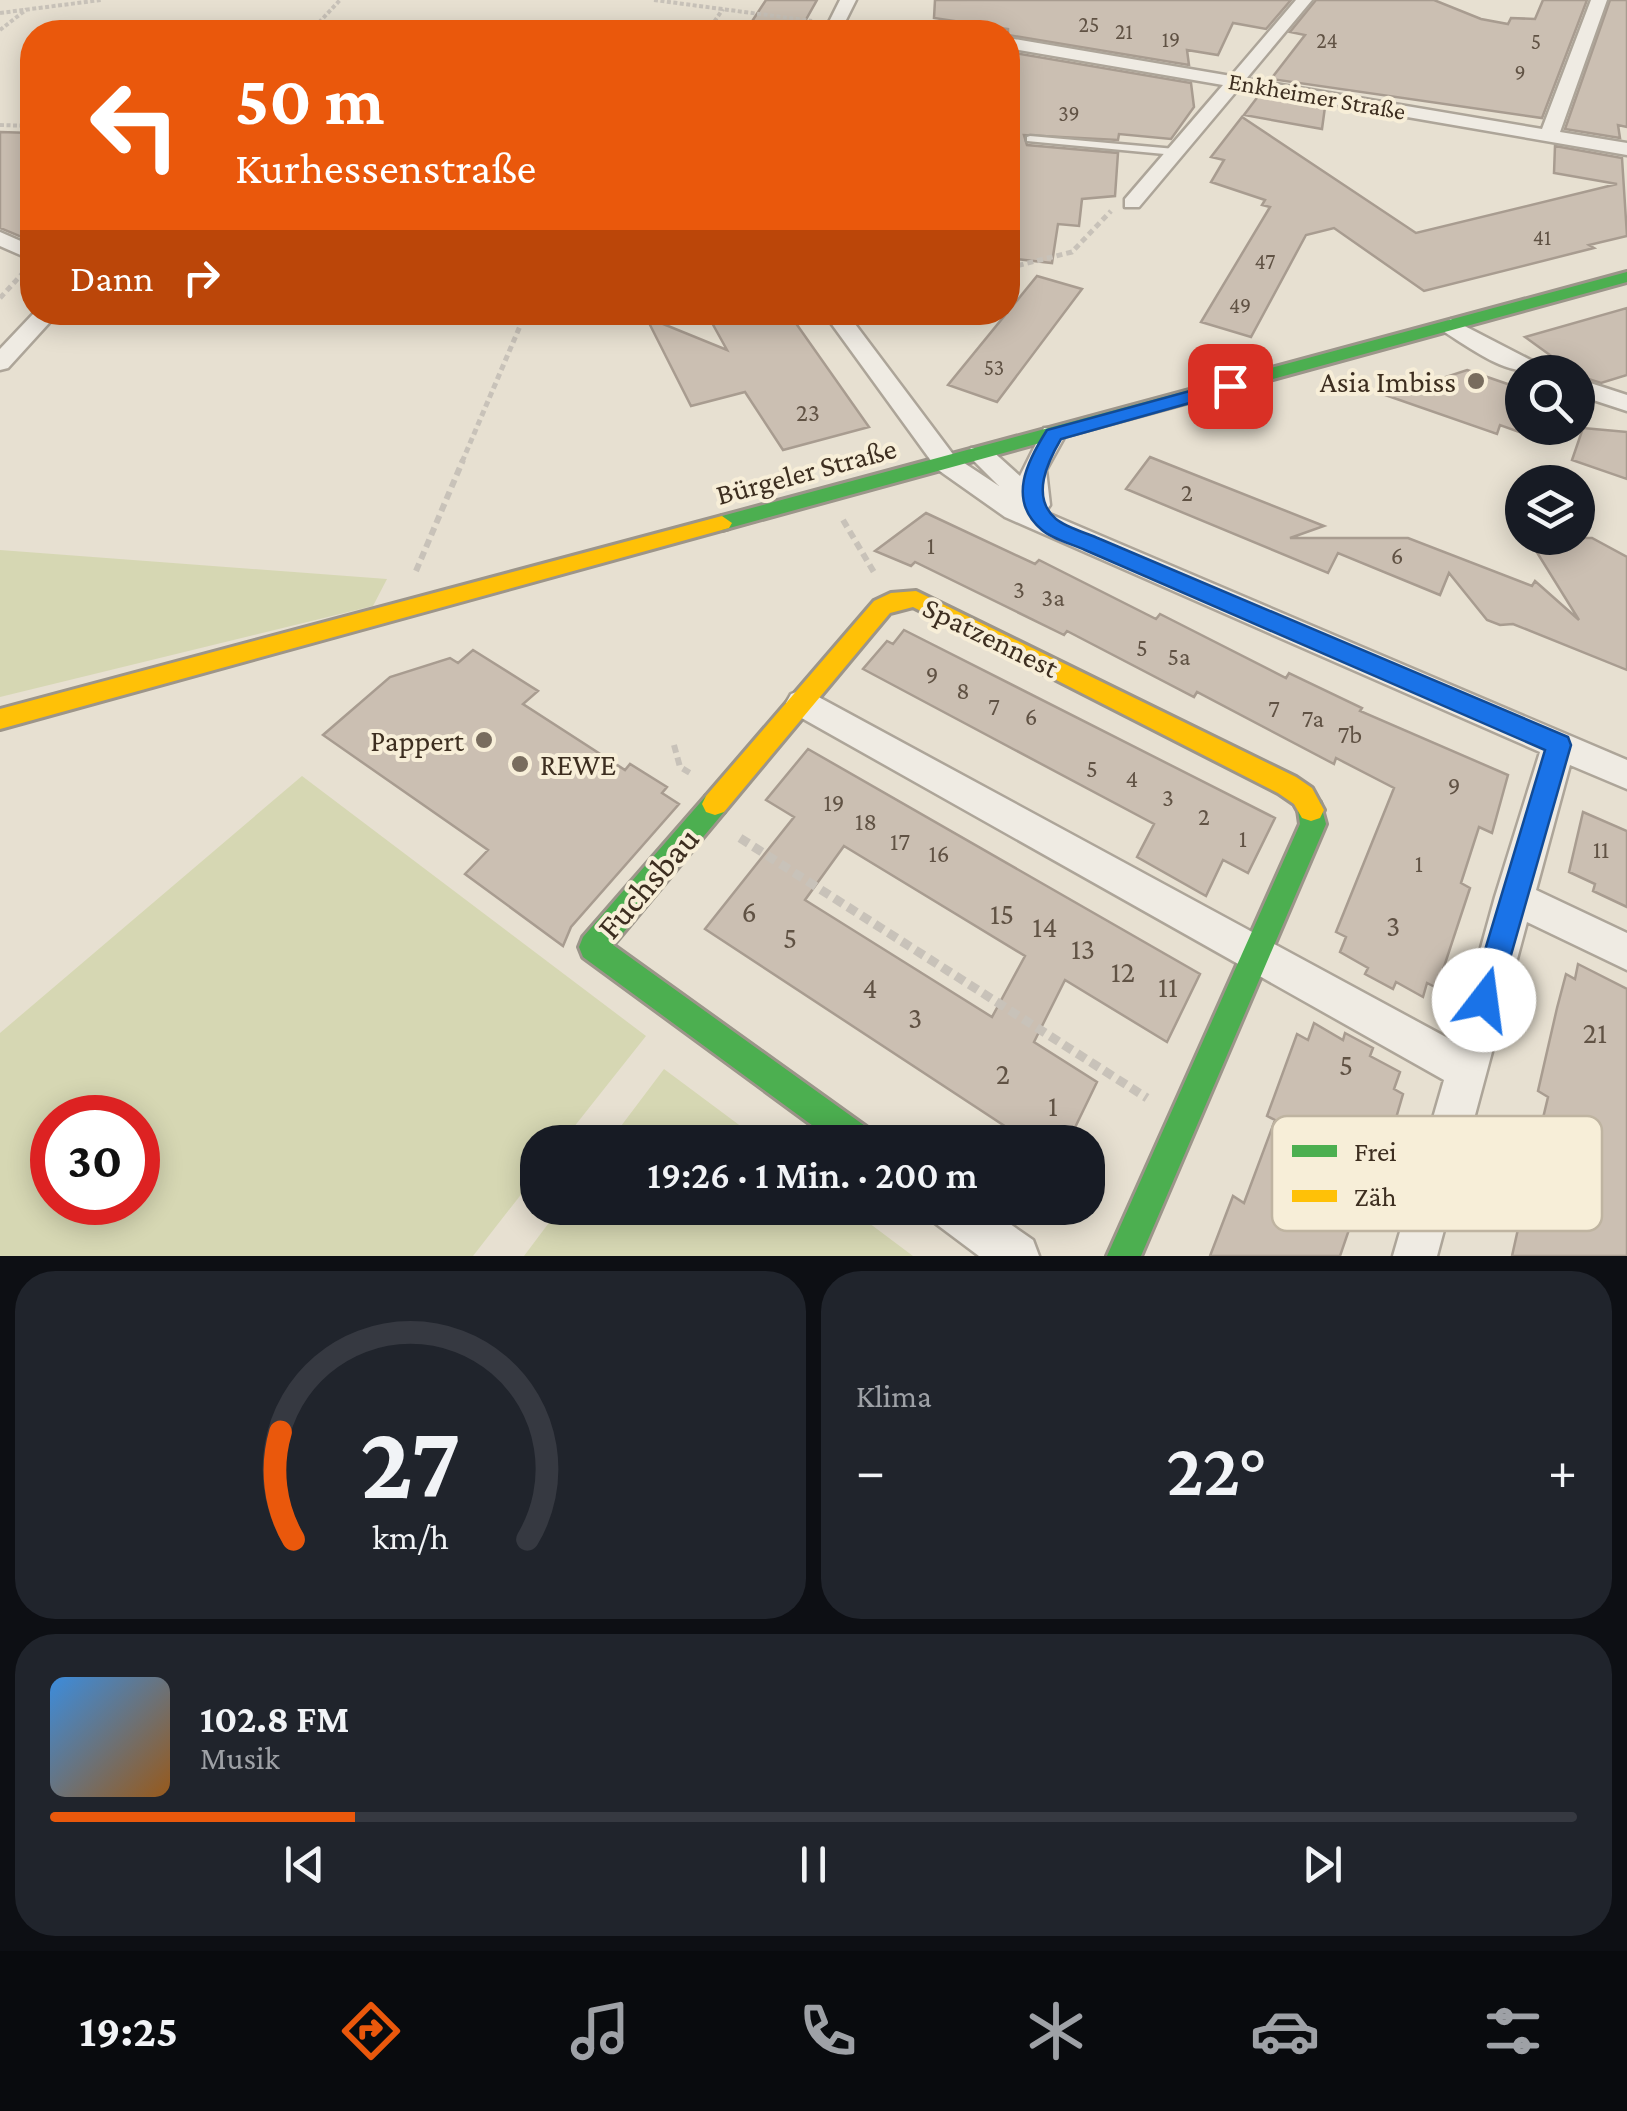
<!DOCTYPE html>
<html lang="de">
<meta charset="utf-8">
<style>
:root{--surface:#171b24;--page:#20242c;--text:#f1f3f6;--muted:#9ea1a6;--line:#363941;--accent:#ea580c}
body{margin:0;font-family:"Crimson Pro",serif;background:var(--page);color:var(--text);height:100vh;display:flex;flex-direction:column;font-size:38px;white-space:nowrap}
*{box-sizing:border-box;margin:0}
p{font-size:32px;color:var(--muted)}
.icon{flex:none;width:55px;height:55px;fill:none;stroke:currentColor;stroke-width:2;stroke-linecap:round;stroke-linejoin:round}
.map{position:relative;height:1256px;overflow:hidden}
.side{display:flex;flex-direction:column;gap:15px;padding:15px;background:#0d0f14;flex:1}
.side>*{flex:none}
.top-card{position:absolute;left:20px;top:20px;width:1000px;height:305px;border-radius:40px;box-shadow:0 5px 25px #0003;background:#ea580c;color:#fff;overflow:hidden}
.tools{position:absolute;left:1505px;top:355px;display:grid;gap:20px}
.tools a{display:grid;place-items:center;width:90px;height:90px;border-radius:50%;background:var(--surface);box-shadow:0 5px 25px #0003;font-size:50px}
.speed{position:absolute;left:30px;top:1095px;display:flex;gap:20px;font-size:50px;font-weight:700;text-align:center}
.speed>*{display:grid;place-content:center;width:130px;height:130px;border-radius:50%;background:var(--surface);box-shadow:0 5px 25px #0003;line-height:1}
.speed .limit{border:15px solid #d22;background:#fff;color:#111}
.pin{position:absolute;display:grid;place-items:center;width:85px;height:85px;color:#fff;margin:-42px;border-radius:20px;box-shadow:0 5px 15px #0006}
.me{position:absolute;width:110px;margin:-55px;rotate:15deg;stroke-linejoin:round;filter:drop-shadow(0 0 8px #0008)}
.turn{display:flex;align-items:center;gap:35px;height:210px;padding:0 50px;font-size:45px}
.turn .icon{width:130px;height:130px;stroke-width:2.5}
.turn b{display:block;font-size:70px;line-height:85px}
.then{display:flex;align-items:center;height:95px;padding:0 50px;background:#0003;gap:20px;font-size:38px}
.big{font-size:75px;font-weight:600;line-height:1.1}
.side .card{flex:1;display:flex;flex-direction:column;justify-content:center;gap:15px;min-width:0;padding:0 35px;border-radius:40px;background:var(--page)}
.side .dial{align-items:center;gap:0}
.dial svg{height:260px;overflow:visible;fill:none;stroke:var(--line);stroke-width:7;stroke-linecap:round;text-anchor:middle}
.dial text{fill:var(--text);stroke:none}
.song{display:flex;align-items:center;gap:30px}
.cover{width:120px;height:120px;border-radius:15px;background:linear-gradient(135deg,hsl(210 70% 55%),hsl(30 70% 35%))}
.played{height:10px;border-radius:5px;background:linear-gradient(90deg,var(--accent) 20%,var(--line) 20%)}
.keys{display:flex;justify-content:space-around;direction:ltr}
.heat{display:flex;justify-content:space-between;align-items:center;font-size:55px;direction:ltr}
.side .tiles{flex:1;display:grid;gap:15px;grid-template-columns:1fr 1fr}
.card:last-child{grid-column:span 2}
.trip{position:absolute;left:520px;top:1125px;width:585px;height:100px;border-radius:40px;background:var(--surface);box-shadow:0 5px 25px #0003;font-weight:600;line-height:100px;text-align:center}
.dock{display:flex;height:160px;justify-content:space-around;align-items:center;background:#090b0e;color:var(--muted)}
.dock .icon{width:70px;height:70px}
.dock .current{color:var(--accent)}
.dock b{font-size:45px;color:var(--text)}
.map>svg:first-child{display:block}
</style>
<div class="map">
<svg width="1627" height="1256" viewBox="0 0 1627 1256">
<rect width="100%" height="100%" fill="#e7e0d1"/>
<!-- green -->
<path fill="#d6d7b3" fill-rule="evenodd" d="M0,550L387,579L373,606L0,697Z
M302,776L646,1036L562,1142H538L537,1174L473,1256H0V1033ZM52,1118H138V1202H52Z
M664,1069L762,1142H609Z
M560,1208H849L913,1256H524Z"/>
<!-- building -->
<path fill="#cbbfb2" stroke="#a89c90" stroke-width="2.5" fill-rule="evenodd" d="M766,0H817L799,32H745Z
M935,0H1291L1266,29L1233,23L1218,55L1187,50L1189,65L1008,35V29L934,18Z
M1316,0H1434L1481,19L1508,24L1511,18L1535,19L1543,0H1587L1542,118L1271,79L1305,35L1290,32Z
M1610,0H1627V127L1618,125L1620,138L1565,129Z
M1008,52L1191,83L1194,107L1171,139L1119,134L1118,140L1024,135L1027,145L1118,153L1115,196L1082,199L1079,226L1058,224L1052,263L1008,258Z
M1259,95L1325,107L1322,129L1244,115Z
M1242,117L1416,233L1617,184L1554,173L1555,146L1622,158L1627,236L1589,245L1594,248L1424,291L1334,228L1306,235L1251,337L1201,322L1270,207L1262,205L1265,200L1211,182L1224,160L1211,157Z
M0,132L32,133V225L24,238L0,228Z
M1037,276L1082,289L997,402L948,385Z
M1627,308V375L1601,383L1579,376L1525,337Z
M706,312H788L869,427L783,450L745,392L691,406L646,317L727,350Z
M1467,370L1522,389V433L1500,425L1497,434L1388,396Z
M1583,428L1627,432V479L1572,460Z
M1150,457L1324,526L1290,538H1408L1532,586L1535,581L1579,620L1528,538H1592L1627,557V670L1513,624L1500,625L1487,620L1449,573L1440,595L1338,553L1328,573L1126,489Z
M926,513L1035,564L1039,560L1156,619L1160,614L1286,678L1289,673L1362,708L1360,711L1508,775L1492,833L1479,827L1461,883L1470,888L1437,988L1427,983L1423,997L1396,982L1393,989L1365,974L1368,968L1340,952L1346,937L1336,932L1394,788L1336,758L1334,764L1197,692L1194,697L1067,631L1064,635L915,562L911,566L875,551Z
M904,630L1275,818L1248,873L1223,860L1206,896L1137,857L1154,824L863,669L887,641L893,644Z
M473,650L538,691L523,704L625,770L630,764L667,787L662,793L679,804L571,927L563,946L465,874L488,850L323,735L390,677L450,658L458,663Z
M808,749L1200,974L1167,1042L1065,980L1034,1042L1097,1082L1068,1142H1029L705,929L794,817L766,800ZM844,846L1025,956L992,1017L805,900Z
M1583,812L1627,831V907L1593,891L1595,884L1569,872Z
M1578,964L1627,989V1256H1512L1518,1229L1507,1222L1518,1172L1529,1177L1548,1097L1538,1091L1557,1008L1566,974L1575,979Z
M1314,1023L1343,1040L1345,1033L1373,1048L1370,1056L1400,1072L1394,1089L1403,1094L1378,1180L1368,1174L1340,1256H1210L1233,1196L1244,1203L1275,1120L1267,1116L1297,1034L1308,1040Z"/>
<g fill="none" stroke-linecap="round" stroke-linejoin="round">
<!-- lane casing -->
<g stroke="#ada599" stroke-width="5">
<path id="lane" d="M1030,136L1175,149L1180,152L1175,155L1027,141V137Z"/>
</g>
<!-- street casing -->
<g stroke="#ada599" stroke-width="5">
<path id="street" d="M840,0H856L845,22L906,27L914,32H824Z
M1296,0H1312L1246,79L1542,129L1591,0H1607L1560,132L1627,143V155L1239,88L1139,207H1125V199L1223,85L1008,48V38L1231,76Z
M0,232L32,246V260L0,246Z
M35,312H59L8,368L0,370V349Z
M823,312H846L955,457L999,486L967,454L971,448H989L1020,476L1044,428H1062L1066,434L1046,470L1050,505L1045,512L1627,760V789L1570,765L1536,890L1627,933V970L1527,922L1437,1256H1393L1444,1080L791,712L786,703L791,694L802,690L813,694L1455,1042L1495,897L1540,752L1005,517L937,469Z
M1451,319L1544,367L1548,372C1505,375 1481,355 1443,331L1440,326Z
M1578,379L1627,395V411L1578,395Z
M928,1208H987L1033,1240L1039,1256H979L935,1223Z"/>
</g>
<!-- fast casing -->
<g stroke="#9c958a" stroke-width="6">
<path id="fast" d="M1627,272V282L722,530L712,523L722,516Z
M715,793L724,796L728,804L724,812L613,945L872,1131L877,1142H835L583,957L579,947L583,937L706,796Z
M1311,799L1320,802L1326,824L1141,1256H1107L1300,824L1298,810L1302,802Z"/>
</g>
<!-- slow casing -->
<g stroke="#9c958a" stroke-width="6">
<path id="slow" d="M722,516L732,523L729,528L0,729V709Z
M916,591L1296,777L1312,788L1324,810L1320,818L1311,821L1302,818L1294,804L1278,793L913,607L890,613L724,812L715,815L706,812L702,804L706,796L874,601L891,593Z"/>
</g>
<!-- path-far3 -->
<path stroke="#c8c2b9" stroke-width="4" stroke-dasharray="4 2.5" stroke-linecap="butt" d="M654,0L812,21
M0,13L101,0
M0,30L27,9
M310,32L340,0
M707,32L723,9
M0,125L32,126"/>
<!-- path-far2 -->
<path stroke="#c8c2b9" stroke-width="5" stroke-dasharray="6 4" stroke-linecap="butt" d="M1008,268L1072,252L1111,211
M0,298L23,273
M462,462L526,312"/>
<!-- path-far1 -->
<path stroke="#c8c2b9" stroke-width="6" stroke-dasharray="8 5" stroke-linecap="butt" d="M843,520L875,574
M416,571L463,460
M674,745L680,767L690,773"/>
<!-- path -->
<path stroke="#c8c2b9" stroke-width="9" stroke-dasharray="10 6" stroke-linecap="butt" d="M740,838L1147,1098"/>
<!-- lane -->
<use href="#lane" fill="#efebe3" fill-rule="evenodd"/>
<!-- street -->
<use href="#street" fill="#efebe3" fill-rule="evenodd"/>
<!-- fast -->
<use href="#fast" fill="#4caf50" fill-rule="evenodd"/>
<!-- slow -->
<use href="#slow" fill="#ffc107" fill-rule="evenodd"/>
</g>
<!-- route -->
<path fill="#1a73e8" stroke="#114b97" stroke-width="2.5" d="M1230,380L1236,382V390L1061,439C1048,461 1030,497 1056,519C1067,528 1087,533 1100,539L1568,737L1571,745L1495,1011L1484,1015L1474,1011L1470,1000L1545,750L1085,550C1072,544 1052,539 1042,530C1006,500 1028,460 1047,430Z"/>
<!-- markers -->
<g fill="#786c5e" stroke="#f7eed8" stroke-width="4">
<circle cx="1476" cy="381" r="10"/>
<circle cx="484" cy="740" r="10"/>
<circle cx="520" cy="764" r="10"/>
</g>
<g text-anchor="middle" dominant-baseline="central" stroke-width="8" stroke-linejoin="round" paint-order="stroke">
<!-- far-number labels -->
<g font-size="22" fill="#605244">
<text x="1089" y="24">25</text>
<text x="1124" y="31">21</text>
<text x="1171" y="39">19</text>
<text x="1327" y="40">24</text>
<text x="1536" y="41">5</text>
<text x="1520" y="72">9</text>
<text x="1069" y="113">39</text>
<text x="1542" y="237">41</text>
<text x="1265" y="261">47</text>
<text x="1240" y="305">49</text>
<text x="994" y="367">53</text>
</g>
<!-- far-street labels -->
<g font-size="25" fill="#3d2e20" stroke="#f7eed8">
<text transform="translate(1317 96) rotate(10)">Enkheimer Straße</text>
</g>
<!-- number labels -->
<g font-size="25" fill="#605244">
<text x="808" y="412">23</text>
<text x="1187" y="492">2</text>
<text x="931" y="545">1</text>
<text x="1397" y="555">6</text>
<text x="1019" y="589">3</text>
<text x="1053" y="597">3a</text>
<text x="1142" y="647">5</text>
<text x="1179" y="656">5a</text>
<text x="932" y="674">9</text>
<text x="963" y="690">8</text>
<text x="994" y="706">7</text>
<text x="1274" y="708">7</text>
<text x="1031" y="716">6</text>
<text x="1313" y="718">7a</text>
<text x="1350" y="734">7b</text>
<text x="1092" y="768">5</text>
<text x="1132" y="778">4</text>
<text x="1454" y="785">9</text>
<text x="1168" y="797">3</text>
<text x="834" y="802">19</text>
<text x="1204" y="816">2</text>
<text x="866" y="821">18</text>
<text x="1243" y="838">1</text>
<text x="900" y="841">17</text>
<text x="1601" y="849">11</text>
<text x="939" y="853">16</text>
<text x="1419" y="863">1</text>
</g>
<!-- poi labels -->
<g font-size="30" fill="#3d2e20" stroke="#f7eed8" text-anchor="end">
<text x="1456" y="381">Asia Imbiss</text>
<text x="464" y="740">Pappert</text>
<text x="540" y="764" text-anchor="start">REWE</text>
</g>
<!-- street labels -->
<g font-size="30" fill="#3d2e20" stroke="#f7eed8">
<text transform="translate(806 471) rotate(-15)">Bürgeler Straße</text>
<text transform="translate(991 637) rotate(26)">Spatzennest</text>
</g>
<!-- near-number labels -->
<g font-size="30" fill="#605244">
<text x="749" y="911">6</text>
<text x="1002" y="913">15</text>
<text x="1393" y="925">3</text>
<text x="1045" y="926">14</text>
<text x="790" y="937">5</text>
<text x="1083" y="948">13</text>
<text x="1123" y="971">12</text>
<text x="1168" y="986">11</text>
<text x="870" y="987">4</text>
<text x="915" y="1017">3</text>
<text x="1595" y="1032">21</text>
<text x="1346" y="1064">5</text>
<text x="1003" y="1073">2</text>
<text x="1053" y="1105">1</text>
</g>
<!-- near-street labels -->
<g font-size="35" fill="#3d2e20" stroke="#f7eed8">
<text transform="translate(648 883) rotate(-49)">Fuchsbau</text>
</g>
</g>
<!-- legend -->
<rect x="1272" y="1116" width="330" height="115" rx="15" fill="#f7eed8" stroke="#bfb4a1" stroke-width="2.5"/>
<rect x="1292" y="1145" width="45" height="12" fill="#4caf50"/>
<rect x="1292" y="1190" width="45" height="12" fill="#ffc107"/>
<g font-size="28" fill="#3d2e20">
<text x="1354" y="1161">Frei</text>
<text x="1354" y="1206">Zäh</text>
</g>
</svg>
<div class="tools">
<a><svg class="icon" aria-label="search" viewBox="0 0 24 24"><circle cx="10" cy="10" r="6"/><path d="M15 15l6 6"/></svg></a>
<a><svg class="icon" aria-label="layers" viewBox="0 0 24 24"><path d="M12 4l9 5-9 5-9-5zM3 14l9 5 9-5"/></svg></a>
</div>
<div class="speed"><div class="limit">30</div></div>
<div class="pin" style="left:1230px;top:386px;background:#d93025"><svg class="icon" aria-label="arrive" viewBox="0 0 24 24"><path d="M6 21V4h12l-3 4 3 4H6"/></svg></div>
<svg class="me" style="left:1484px;top:1000px" viewBox="-20 -20 40 40"><circle r="19" fill="#fff"/><path d="M0-13L10 11 0 6-10 11z" fill="#1a73e8"/></svg>
<div class="trip">19:26 · 1 Min. · 200 m</div>
<div class="top-card">
<div class="turn"><svg class="icon" aria-label="left" viewBox="0 0 24 24"><path d="M17 20v-9H6M10 6l-5 5 5 5"/></svg><div><b>50 m</b>Kurhessenstraße</div></div>
<div class="then">Dann<svg class="icon" aria-label="right" viewBox="0 0 24 24"><path d="M7 20v-9h11M14 6l5 5-5 5"/></svg></div>
</div>
</div>
<section class="side">
<div class="tiles">
<div class="card dial"><svg viewBox="0 0 100 80">
<path d="M14 69A42 42 0 1 1 86 69"/>
<path d="M14 69A42 42 0 0 1 10 36" stroke="#ea580c"/>
<text x="50" y="56" font-size="32" font-weight="700">27</text>
<text x="50" y="72" font-size="11">km/h</text>
</svg></div>
<div class="card"><p>Klima</p>
<div class="heat"><a>−</a><b class="big">22°</b><a>+</a></div>
</div>
<div class="card">
<div class="song"><i class="cover"></i><div><b>102.8 FM</b><p>Musik</p></div></div>
<div class="played"></div>
<div class="keys"><svg class="icon" aria-label="previous" viewBox="0 0 24 24"><path d="M18 5L8 12l10 7zM5 5v14"/></svg><svg class="icon" aria-label="pause" viewBox="0 0 24 24"><path d="M8 5v14M16 5v14"/></svg><svg class="icon" aria-label="next" viewBox="0 0 24 24"><path d="M6 5l10 7-10 7zM19 5v14"/></svg></div>
</div>
</div>
</section>
<nav class="dock">
<b>19:25</b>
<svg class="icon current" aria-label="directions" viewBox="0 0 24 24"><path d="M12 3l9 9-9 9-9-9zM9 14v-3h6M13 9l2 2-2 2"/></svg>
<svg class="icon" aria-label="music" viewBox="0 0 24 24"><path d="M9 18V5l10-2v13"/><circle cx="6" cy="18" r="3"/><circle cx="16" cy="16" r="3"/></svg>
<svg class="icon" aria-label="phone" viewBox="0 0 24 24"><path d="M5 4h4l2 5-3 2q2 4 5 5l2-3 5 2v4C11 20 4 13 5 4z"/></svg>
<svg class="icon" aria-label="climate" viewBox="0 0 24 24"><path d="M12 3v18M4 7l16 10M4 17L20 7"/></svg>
<svg class="icon" aria-label="car" viewBox="0 0 24 24"><path d="M5 17H2v-5l4-1 3-4h7l3 4 3 1v5h-3M9 17h6M6 11h13"/><circle cx="7" cy="17" r="2"/><circle cx="17" cy="17" r="2"/></svg>
<svg class="icon" aria-label="filters" viewBox="0 0 24 24"><path d="M4 7h16M4 17h16"/><circle cx="9" cy="7" r="2"/><circle cx="15" cy="17" r="2"/></svg>
</nav>
